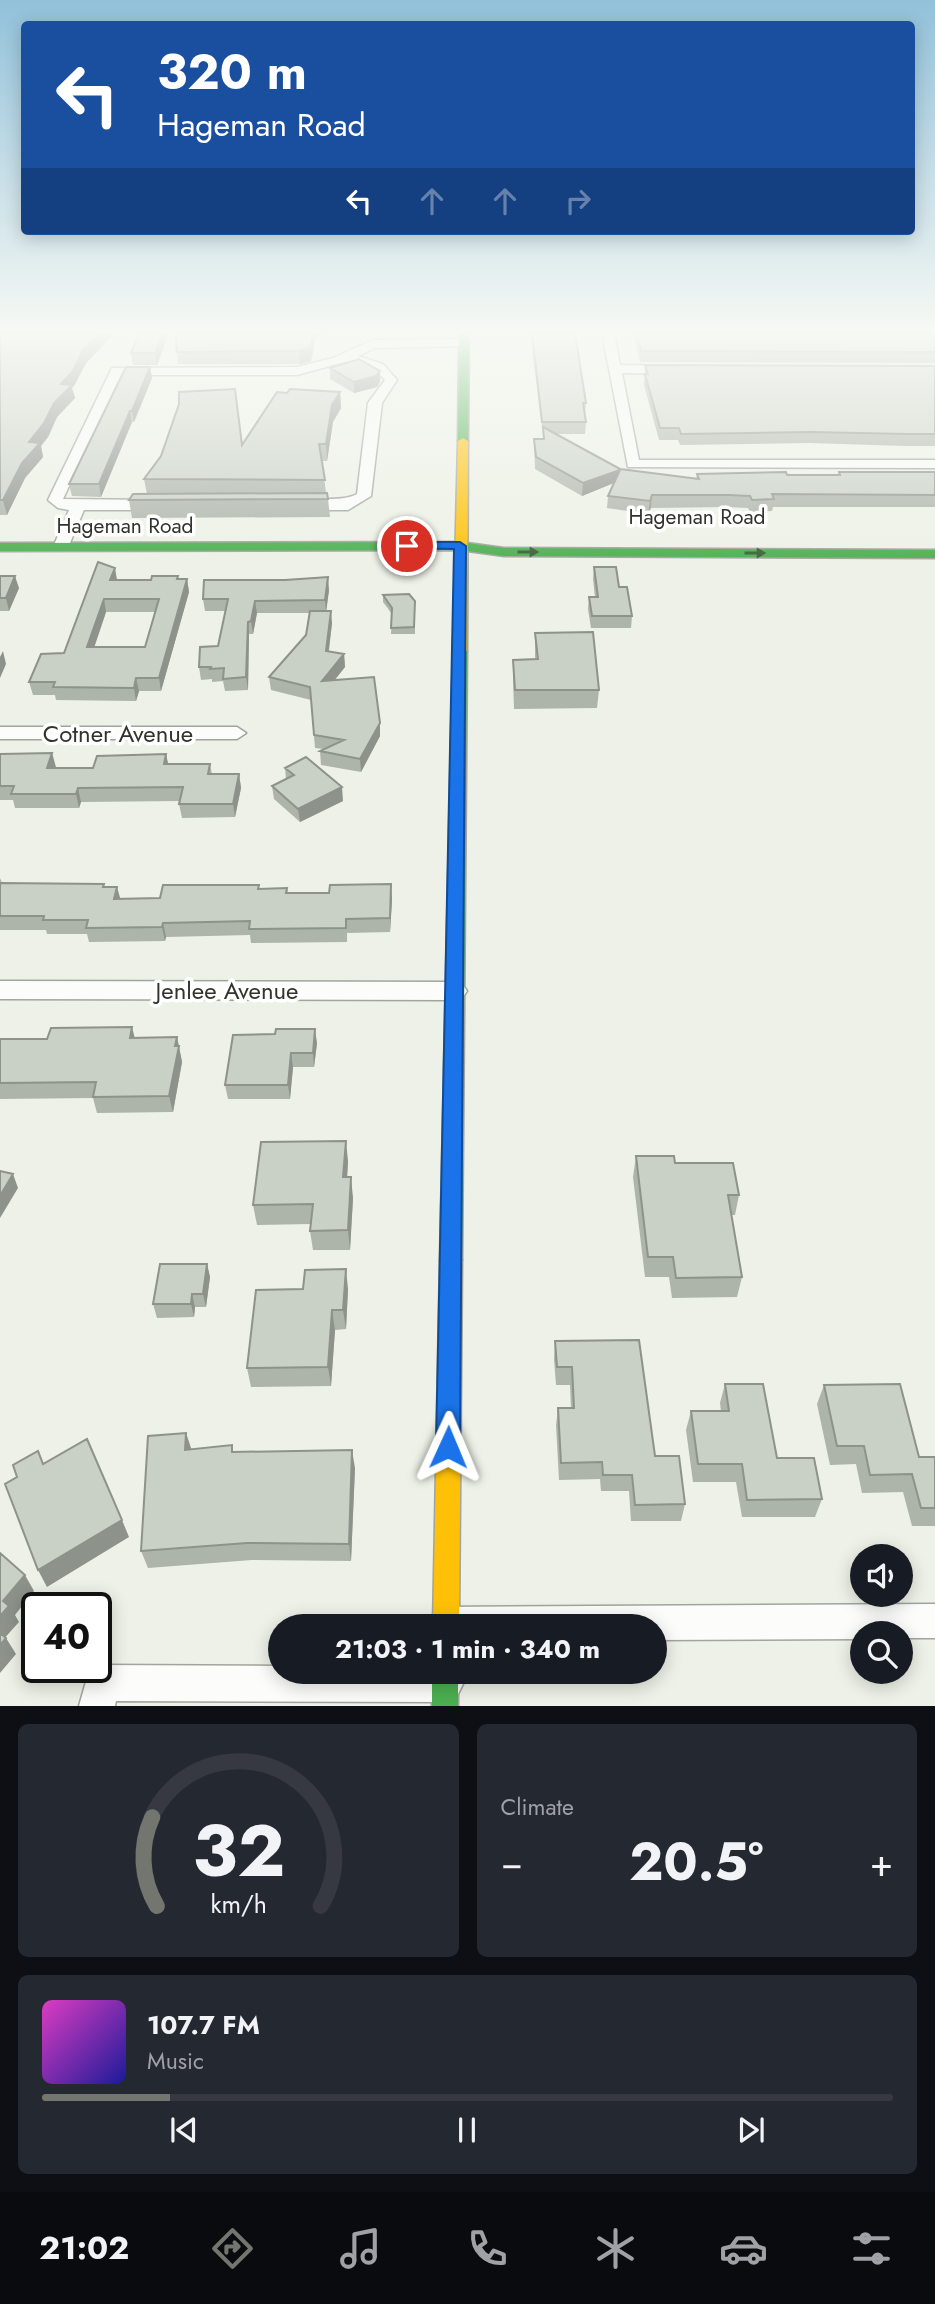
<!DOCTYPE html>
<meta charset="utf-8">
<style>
:root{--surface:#171b24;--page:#242831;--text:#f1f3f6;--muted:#9ea1a6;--line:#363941;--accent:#73766e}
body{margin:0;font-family:Jost,sans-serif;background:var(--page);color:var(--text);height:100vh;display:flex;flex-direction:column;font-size:26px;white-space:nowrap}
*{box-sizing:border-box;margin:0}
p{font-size:23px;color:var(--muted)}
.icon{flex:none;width:38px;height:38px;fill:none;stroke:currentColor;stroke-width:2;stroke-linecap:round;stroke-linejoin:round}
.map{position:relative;height:1706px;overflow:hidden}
.side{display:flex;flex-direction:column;gap:18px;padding:18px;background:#0d0f14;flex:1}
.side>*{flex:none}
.banner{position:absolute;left:21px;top:21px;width:894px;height:214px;border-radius:7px;box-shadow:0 4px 18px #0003;background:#1a4fa0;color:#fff;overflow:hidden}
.tools{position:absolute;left:850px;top:1544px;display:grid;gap:14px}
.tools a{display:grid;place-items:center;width:63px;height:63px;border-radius:50%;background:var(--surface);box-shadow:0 4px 18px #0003;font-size:35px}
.speed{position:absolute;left:21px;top:1592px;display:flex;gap:14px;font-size:35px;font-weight:700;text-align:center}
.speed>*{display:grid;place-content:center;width:91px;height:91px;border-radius:50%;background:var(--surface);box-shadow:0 4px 18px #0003;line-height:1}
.speed .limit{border:4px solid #111;border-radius:10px;background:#fff;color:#111}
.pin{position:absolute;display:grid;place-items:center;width:60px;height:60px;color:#fff;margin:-30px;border:4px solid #fff;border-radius:50%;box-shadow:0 2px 7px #0007}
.me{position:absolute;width:77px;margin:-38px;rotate:1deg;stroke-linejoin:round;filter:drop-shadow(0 0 5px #0008)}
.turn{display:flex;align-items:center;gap:24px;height:147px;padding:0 21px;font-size:32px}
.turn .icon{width:91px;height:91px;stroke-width:2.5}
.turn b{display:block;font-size:49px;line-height:60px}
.lanes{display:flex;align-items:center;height:66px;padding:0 21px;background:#0003;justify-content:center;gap:35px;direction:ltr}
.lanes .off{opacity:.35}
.big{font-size:52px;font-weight:700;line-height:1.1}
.side .card{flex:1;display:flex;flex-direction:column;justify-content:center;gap:10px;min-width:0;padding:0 24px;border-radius:10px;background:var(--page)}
.side .dial{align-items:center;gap:0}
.dial svg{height:182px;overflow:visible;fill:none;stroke:var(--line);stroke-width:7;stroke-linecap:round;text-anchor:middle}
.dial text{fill:var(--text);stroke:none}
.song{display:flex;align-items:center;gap:21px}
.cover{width:84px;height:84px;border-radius:10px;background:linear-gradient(135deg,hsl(310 70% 55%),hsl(240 70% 35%))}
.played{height:7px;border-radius:4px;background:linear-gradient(90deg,var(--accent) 15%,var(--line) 15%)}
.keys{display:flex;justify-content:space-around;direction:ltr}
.heat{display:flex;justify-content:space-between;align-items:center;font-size:38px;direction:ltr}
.side .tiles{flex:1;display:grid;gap:18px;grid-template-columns:1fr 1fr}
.card:last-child{grid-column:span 2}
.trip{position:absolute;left:268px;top:1614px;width:399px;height:70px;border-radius:35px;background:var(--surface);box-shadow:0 4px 18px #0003;font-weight:700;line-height:70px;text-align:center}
.tab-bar{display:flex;height:112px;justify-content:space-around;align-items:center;background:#090b0e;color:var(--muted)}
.tab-bar .icon{width:49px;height:49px}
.tab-bar .current{color:var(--accent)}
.tab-bar b{font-size:32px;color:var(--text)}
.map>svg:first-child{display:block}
</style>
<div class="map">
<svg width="935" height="1706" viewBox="0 0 935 1706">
<rect width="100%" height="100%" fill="#eef1e7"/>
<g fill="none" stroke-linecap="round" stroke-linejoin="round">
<!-- street casing -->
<g stroke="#a2a49d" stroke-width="3">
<path id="street" d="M602,333H614L620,365L673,366L679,370L673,374L622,373L639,460H935V468L628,467Z
M464,339L470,343L468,346L375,348L358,356L383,364L397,380L382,403L371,496L348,510H302L294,505C307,494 338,504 357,494L368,403L385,380L374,369L348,361L297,375H121L63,499L157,500L165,505L157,510H84L67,550H55L53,547L69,510L58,508L48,500L112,368L297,367L333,358L373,340Z
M0,727H237L246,733L237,739H0Z
M0,981L455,982L463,985L467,991L463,997L455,1000L0,999Z
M935,1604V1638H901V1633H863V1639L654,1640V1626L429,1624L434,1612L446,1607Z
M101,1665L280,1666V1671H457L463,1684L457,1696L445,1702L116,1701L115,1706H79L89,1671Z"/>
</g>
<!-- fast casing -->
<g stroke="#a2a49d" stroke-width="3">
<path id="fast" d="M459,333H469L468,441L463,444L458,441Z
M460,542L504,548L935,550V558L504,556L460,550L0,551V543Z
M460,647L467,651L462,1260L458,1267L451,1269L444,1267L440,1260L453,651Z
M432,1671H458V1706H432Z"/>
</g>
<!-- slow casing -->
<g stroke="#a2a49d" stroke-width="3">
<path id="slow" d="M463,438L468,441L467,651L460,655L453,651L458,441Z
M451,1251L458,1253L462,1260L459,1626H433L440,1260L444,1253Z"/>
</g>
<!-- street -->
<use href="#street" fill="#fcfdfb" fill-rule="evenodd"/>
<!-- fast -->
<use href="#fast" fill="#4caf50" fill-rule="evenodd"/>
<!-- slow -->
<use href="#slow" fill="#ffc107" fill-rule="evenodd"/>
</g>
<!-- wall -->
<path fill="#adb4aa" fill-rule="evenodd" d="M0,333H115L86,363L75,384L72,388L75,398L57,417L48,437L41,446L43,457L25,478L7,515H0Z
M169,333L157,365H133L131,353Z
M530,333H575L586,403L585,414L586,422L585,434H555L620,469L696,479L697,474L838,475L839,472H935V507H773L772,511L750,512L748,508L727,507L651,508L648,514L607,508L608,496L613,483L582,496L535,469L534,439H543V434Z
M633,333H935V363L640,362Z
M316,336L311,361L300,364H178L177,352Z
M645,365L935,366V446H906L809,443L680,445L678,440H659L644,385Z
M150,367L152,378L134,422H132L101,497L72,496L69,484Z
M330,368L380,371V382L377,387L354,393L330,379Z
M340,392L341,408L333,422L327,461H322L326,493L328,499L330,517L132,518L129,500L147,494L144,479L242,445L287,393Z
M594,567L619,587L632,616L631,628H591L588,609L589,597H595L593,579Z
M0,576L19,588L9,611H0Z
M187,579L189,592L161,691H139L136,701L56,700L55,695H33L29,682L64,653L117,580ZM106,612H156L145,647H94Z
M329,590L326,611L332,623L329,651L344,654L345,667L335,680L380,723V736L361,772L321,765L320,751L324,749L315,748L311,700L271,690L269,677L306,635L309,613H257L253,634H249L248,690L225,691L223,681L212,682V679L201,680L199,667L218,646L225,611H205L203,599Z
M383,595L415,601V634H391L392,614L383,602Z
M535,633L599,690L597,708L514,709L513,678V660L535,659Z
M52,753L55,768H93L166,754L168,764H210L212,774H239L241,788L235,817L182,818L179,804L180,801L81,802L79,808H15L13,800H0V754Z
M285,768L343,801L300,822L274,799L272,786L286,779Z
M0,878L2,883L105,887L120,899L160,898L259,885V889L287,888L288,893L392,898L390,932L347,933V942L251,943L250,935L166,937L165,941L89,942L87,934H47L46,930H0Z
M233,1035L317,1043L314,1067H293L290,1099H228L225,1085Z
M177,1037L182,1062L173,1112L97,1113L93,1098L0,1099V1039Z
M636,1156L675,1163L739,1195L735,1215H731L742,1277L737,1297L672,1298L669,1277H645L633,1177Z
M348,1161L347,1177L353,1198L350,1250H313L310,1231L311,1224L257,1225L253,1205Z
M207,1264L210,1277L206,1307H195L194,1317L157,1318L153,1304Z
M303,1289H348L346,1329L335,1330L331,1386L251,1387L247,1368Z
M555,1341L655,1456L685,1504L681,1521H631L629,1491H601L600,1479L559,1480L556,1425L558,1408H571L570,1385H556L554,1359Z
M725,1384L777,1458L822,1499L815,1517H742L736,1482H693L686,1430L691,1411H721L720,1403Z
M824,1385L919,1457H935V1526H912L903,1492L862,1493L856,1464L830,1465L817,1404Z
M186,1433L191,1450L234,1452L355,1468L351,1561L252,1560L148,1568L141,1551Z"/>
<!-- shaded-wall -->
<path fill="#8d928b" d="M100,333H115L86,363L75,384L72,388L75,398L57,417L48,437L41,446L43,457L25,478L7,515L3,500L29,442L61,384L83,350Z
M163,333H169L157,365L155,353Z
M314,333H335L316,336L311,361L300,364L299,351Z
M150,367L152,378L134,422L132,411Z
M380,371V382L377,387L354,393V382Z
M340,392L341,408L333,422L327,461L326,444L332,405Z
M130,411L132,422L101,497L99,484Z
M620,470L619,481L582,496L583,483Z
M652,495L651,508L648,514L650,501Z
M115,568L117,580H110Z
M15,576L19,588L9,611L6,598Z
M328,577L329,590L326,613L325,600Z
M187,579L189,592L161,691L159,678Z
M104,599L106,612L90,660L87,647Z
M255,601L257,613L253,634L251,621Z
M331,611L332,623L327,663L326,651Z
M248,622L249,634L248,690L246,677Z
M3,651L6,664L0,678V657Z
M344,654L345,667L323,694L322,681Z
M136,678L139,691L136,701L134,688Z
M380,723V736L361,772L360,759Z
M52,753L56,767L51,782L47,768Z
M166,754L169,768L164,764Z
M239,774L241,788L235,817L233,804Z
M342,787L343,801L300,822L298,809Z
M78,788L81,802L79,808L76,794Z
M391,884L392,898L390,932V918Z
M117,887L121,901L114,899Z
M163,923L166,937L165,941L162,927Z
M132,1027L136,1043L130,1038Z
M315,1029L317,1043L314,1067L313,1053Z
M177,1037L182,1062L173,1112L169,1096Z
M291,1053L293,1067L290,1099L288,1085Z
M346,1141L348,1161L346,1198L343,1177Z
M13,1174L18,1188L0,1218V1196Z
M351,1177L353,1198L350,1250L348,1230Z
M207,1264L210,1277L206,1307L203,1294Z
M346,1269L348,1289L346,1329L343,1310Z
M192,1294L195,1307L194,1317L191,1304Z
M332,1310L335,1330L331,1386L328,1367Z
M186,1433L192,1451L185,1450Z
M352,1450L355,1468L351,1561L349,1544Z
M122,1520L129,1537L47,1587L38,1570Z
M25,1575L34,1591L15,1615L19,1622L2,1641L0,1638V1616L3,1601Z
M6,1638L16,1654L0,1673V1645Z"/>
<!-- building -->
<path fill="#c9d1c6" stroke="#8d928b" stroke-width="2" fill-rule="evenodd" d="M0,333H100L83,350L73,371L61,384L72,385L54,403L44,423L29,442L40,443L22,463L3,500H0Z
M140,333H163L155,353H131Z
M175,333H314L310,348L299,351L177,352Z
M532,333H575L586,403H583L586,422H542Z
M637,333H935V352L641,351Z
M359,359L380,371L376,376L354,382L330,368Z
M645,365L935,366V434H908L811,432L681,434L679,428H660L645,374H648Z
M126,367H150L132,411H130L99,484H69Z
M235,389L242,445L277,392L287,393L290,389L340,392L332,405L326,444H319L325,480L144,479L161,456L179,404V392Z
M543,427L620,469L699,479L697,474L786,472L787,475H840L839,472H935V495L772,494L774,499L752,500L750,496L729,495H652L650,501L608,496L620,470L583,483L536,457L534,439H544Z
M327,493L328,499L129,500L133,494Z
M98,562L115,568L110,580H151L152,576H178L177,579H187L159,678H136L134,688L53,687L55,682H29L41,654L64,653ZM104,599H159L145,647H87Z
M594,567H616L619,587H627L632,616H592L589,597H598Z
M0,576H15L6,598H0Z
M328,577L325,600L255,601L251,621L248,622L246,677L223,679L224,668L210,669L211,667H199L200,647L218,646L228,599H203L204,580H285Z
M409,594L415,601L414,627L391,628L392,608L383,595Z
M310,611H331L326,651L344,654L322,681L374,677L380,723L360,759L320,751L344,740L314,735L310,687L269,677L306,635Z
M593,632L599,690H515L513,660L538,659L535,633Z
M52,753L47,768H93L97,756L166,754L164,764H210L208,774H239L233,804H179L183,787L78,788L76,794H11L14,786H0V754Z
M306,757L342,787L298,809L272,786L294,775L285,768Z
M0,883L104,884L103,887H117L114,899L160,898L163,885H259L258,889L287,888L286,893H329L330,885L391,884L390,918L346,919V928L249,929L250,921L163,923L162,927L86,928L88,920H43L44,916H0Z
M132,1027L130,1038L177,1037L175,1046H179L169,1096L93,1097L96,1082L0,1083V1039H47L51,1028Z
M276,1029H315L313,1053H291L288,1085H225L233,1035L275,1034Z
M346,1141L343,1177H351L348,1230L310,1231L313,1204L253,1205L261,1142Z
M636,1156H674L675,1163H733L739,1195H728L742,1277L676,1278L673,1257H648Z
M0,1171L13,1174L0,1196Z
M160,1264H207L203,1294H192L191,1304H153Z
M346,1269L343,1310H332L328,1367L247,1368L256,1290L303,1289L305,1270Z
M639,1340L655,1456H679L685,1504L635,1505L632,1475H603L602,1462L561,1463L558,1408H574L572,1367H557L555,1341Z
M725,1384H763L777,1458H814L822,1499L747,1500L742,1464H698L691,1411H729Z
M900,1384L919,1457H935V1508H921L912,1474L870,1475L864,1446H837L824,1385Z
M186,1433L185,1450L232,1445V1452L352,1450L349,1544L247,1543L141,1551L148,1436Z
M87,1439L122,1520L38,1570L5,1484L17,1477L13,1465L38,1451L43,1464Z
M0,1553L25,1575L3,1601L9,1606L0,1616Z
M0,1633L6,1638L0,1645Z"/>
<!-- one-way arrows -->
<defs><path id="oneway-solid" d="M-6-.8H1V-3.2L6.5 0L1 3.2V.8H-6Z" transform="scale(1.75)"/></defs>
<g fill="#3a5e39">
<use href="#oneway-solid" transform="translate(528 552)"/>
<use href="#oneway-solid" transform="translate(755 553)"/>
</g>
<!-- sky -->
<linearGradient id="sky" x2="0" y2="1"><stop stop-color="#91c1da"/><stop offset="0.58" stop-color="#f7f9f4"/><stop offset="1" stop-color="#f7f9f4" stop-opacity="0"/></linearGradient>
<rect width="935" height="571" fill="url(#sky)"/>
<!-- route -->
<path fill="#1a73e8" stroke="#114b97" stroke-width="2" d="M407,542H460L466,546L460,1447L457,1455L448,1458L440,1455L436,1447L454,549L403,548L401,546Z"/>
<g text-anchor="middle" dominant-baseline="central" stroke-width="7" stroke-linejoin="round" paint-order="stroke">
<!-- far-street labels -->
<g font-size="21" fill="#31332d" stroke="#fff">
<text x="697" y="517">Hageman Road</text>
<text x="125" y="526">Hageman Road</text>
</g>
<!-- street labels -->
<g font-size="24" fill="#31332d" stroke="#fff">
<text x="118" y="733">Cotner Avenue</text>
<text x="227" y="990">Jenlee Avenue</text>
</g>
</g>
</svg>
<div class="tools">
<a><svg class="icon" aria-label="sound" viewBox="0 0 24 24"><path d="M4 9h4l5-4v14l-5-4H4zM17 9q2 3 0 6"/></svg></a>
<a><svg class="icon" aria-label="search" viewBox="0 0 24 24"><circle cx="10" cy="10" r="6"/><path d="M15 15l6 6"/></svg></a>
</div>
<div class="speed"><div class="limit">40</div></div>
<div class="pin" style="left:407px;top:546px;background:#d93025"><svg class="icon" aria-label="arrive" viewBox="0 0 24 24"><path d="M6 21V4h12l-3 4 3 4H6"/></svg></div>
<svg class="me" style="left:448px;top:1447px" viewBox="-20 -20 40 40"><path d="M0-17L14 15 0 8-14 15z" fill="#1a73e8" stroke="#fff" stroke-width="4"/></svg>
<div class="trip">21:03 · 1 min · 340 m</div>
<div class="banner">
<div class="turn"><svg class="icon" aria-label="left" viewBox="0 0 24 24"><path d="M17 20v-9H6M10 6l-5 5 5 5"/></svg><div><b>320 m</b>Hageman Road</div></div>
<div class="lanes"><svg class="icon" aria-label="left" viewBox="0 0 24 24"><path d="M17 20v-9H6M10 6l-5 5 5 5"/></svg><svg class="icon off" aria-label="ahead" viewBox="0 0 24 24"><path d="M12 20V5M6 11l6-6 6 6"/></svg><svg class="icon off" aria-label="ahead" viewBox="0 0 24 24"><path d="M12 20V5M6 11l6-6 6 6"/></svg><svg class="icon off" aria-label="right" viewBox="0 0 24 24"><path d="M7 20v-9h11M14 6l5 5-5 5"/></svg></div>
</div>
</div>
<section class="side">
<div class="tiles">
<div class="card dial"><svg viewBox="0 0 100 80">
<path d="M14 69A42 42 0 1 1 86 69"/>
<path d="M14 69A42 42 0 0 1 12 30" stroke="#73766e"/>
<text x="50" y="56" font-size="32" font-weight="700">32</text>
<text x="50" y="72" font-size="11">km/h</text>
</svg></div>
<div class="card"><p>Climate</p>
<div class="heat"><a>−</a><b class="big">20.5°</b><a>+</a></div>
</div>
<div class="card">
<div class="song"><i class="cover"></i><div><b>107.7 FM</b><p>Music</p></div></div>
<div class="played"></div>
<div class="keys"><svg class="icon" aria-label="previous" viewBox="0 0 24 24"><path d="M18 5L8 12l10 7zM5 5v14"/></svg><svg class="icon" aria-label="pause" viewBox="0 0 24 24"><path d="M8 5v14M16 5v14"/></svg><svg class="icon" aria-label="next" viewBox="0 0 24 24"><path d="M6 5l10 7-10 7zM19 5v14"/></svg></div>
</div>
</div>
</section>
<nav class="tab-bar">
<b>21:02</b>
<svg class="icon current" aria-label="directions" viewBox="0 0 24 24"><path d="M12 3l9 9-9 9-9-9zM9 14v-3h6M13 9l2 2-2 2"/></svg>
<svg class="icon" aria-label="music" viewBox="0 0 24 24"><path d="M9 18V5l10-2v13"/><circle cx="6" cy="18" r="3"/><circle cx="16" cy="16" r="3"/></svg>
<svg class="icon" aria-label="phone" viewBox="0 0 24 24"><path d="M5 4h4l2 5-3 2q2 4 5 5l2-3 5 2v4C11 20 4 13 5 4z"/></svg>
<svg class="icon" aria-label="climate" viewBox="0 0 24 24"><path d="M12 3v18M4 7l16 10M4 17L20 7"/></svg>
<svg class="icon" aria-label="car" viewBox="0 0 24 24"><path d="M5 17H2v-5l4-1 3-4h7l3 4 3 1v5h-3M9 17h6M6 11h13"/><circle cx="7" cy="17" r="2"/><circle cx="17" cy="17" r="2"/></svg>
<svg class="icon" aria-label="filters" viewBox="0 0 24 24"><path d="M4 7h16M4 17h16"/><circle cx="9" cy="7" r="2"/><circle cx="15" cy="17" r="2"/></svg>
</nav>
